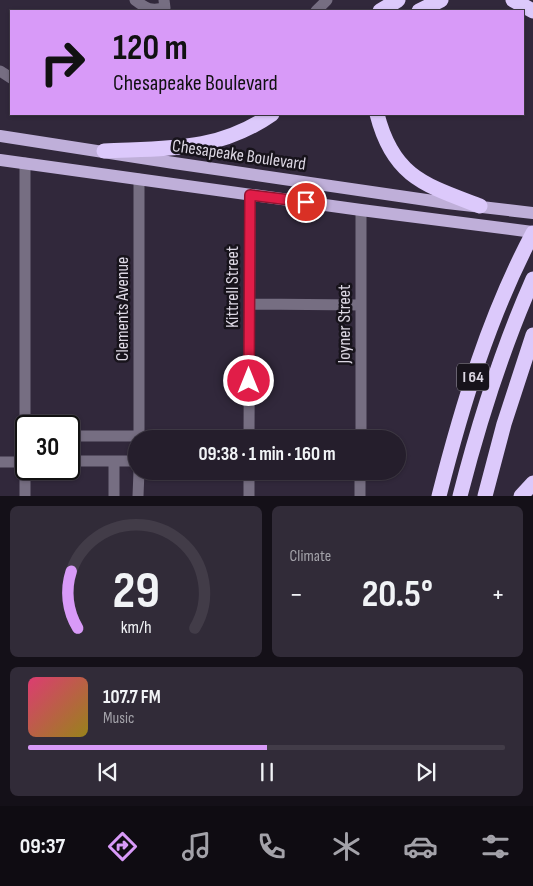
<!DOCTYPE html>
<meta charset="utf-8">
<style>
:root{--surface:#251e2c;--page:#312b38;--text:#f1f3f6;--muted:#a3a2a9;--line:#423c48;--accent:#d89af8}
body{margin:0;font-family:"Sofia Sans Condensed",sans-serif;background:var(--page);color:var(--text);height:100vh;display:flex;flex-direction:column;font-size:19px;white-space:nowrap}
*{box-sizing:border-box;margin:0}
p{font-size:16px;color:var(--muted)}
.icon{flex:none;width:28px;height:28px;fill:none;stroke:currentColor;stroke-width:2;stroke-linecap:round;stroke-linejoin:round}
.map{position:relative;height:496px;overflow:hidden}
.sheet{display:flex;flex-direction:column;gap:10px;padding:10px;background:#141018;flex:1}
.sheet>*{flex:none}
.hud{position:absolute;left:10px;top:10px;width:514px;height:105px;border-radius:0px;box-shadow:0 1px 4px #0004,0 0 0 1px var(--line);background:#d89af8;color:#111;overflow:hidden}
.speed{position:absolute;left:15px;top:415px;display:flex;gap:10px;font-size:25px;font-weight:700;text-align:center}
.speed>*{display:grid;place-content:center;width:65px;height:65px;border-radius:50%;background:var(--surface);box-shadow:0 1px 4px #0004,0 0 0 1px var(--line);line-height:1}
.speed .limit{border:2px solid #111;border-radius:8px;background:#fff;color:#111}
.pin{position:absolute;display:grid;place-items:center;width:42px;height:42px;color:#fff;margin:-21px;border:2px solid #fff;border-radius:50%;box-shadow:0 1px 5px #0007}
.me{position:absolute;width:55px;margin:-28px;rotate:0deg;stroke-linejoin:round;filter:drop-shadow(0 0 4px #0008)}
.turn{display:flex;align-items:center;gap:18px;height:105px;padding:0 20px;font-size:22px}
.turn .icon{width:65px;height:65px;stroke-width:2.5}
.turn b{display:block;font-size:35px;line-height:42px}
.big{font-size:38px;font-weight:700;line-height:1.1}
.sheet .tile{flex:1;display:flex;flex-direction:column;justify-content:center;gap:8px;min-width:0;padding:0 18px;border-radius:8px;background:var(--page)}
.sheet .dial{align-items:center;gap:0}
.dial svg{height:130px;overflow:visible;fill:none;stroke:var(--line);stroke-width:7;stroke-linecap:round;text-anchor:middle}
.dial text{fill:var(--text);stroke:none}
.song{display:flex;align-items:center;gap:15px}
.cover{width:60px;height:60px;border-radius:8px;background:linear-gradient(135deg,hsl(340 70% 55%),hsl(50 70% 35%))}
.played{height:5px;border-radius:2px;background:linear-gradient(90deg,var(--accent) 50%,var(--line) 50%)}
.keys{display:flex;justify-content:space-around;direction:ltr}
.heat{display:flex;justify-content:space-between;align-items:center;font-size:28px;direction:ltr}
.sheet .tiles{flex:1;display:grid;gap:10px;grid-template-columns:1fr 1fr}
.tile:last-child{grid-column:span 2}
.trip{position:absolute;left:128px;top:430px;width:278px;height:50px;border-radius:25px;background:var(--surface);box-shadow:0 1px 4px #0004,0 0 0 1px var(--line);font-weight:700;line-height:50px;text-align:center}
.dock{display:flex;height:80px;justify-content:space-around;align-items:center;background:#0f0c12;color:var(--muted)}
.dock .icon{width:35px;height:35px}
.dock .selected{color:var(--accent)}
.dock b{font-size:22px;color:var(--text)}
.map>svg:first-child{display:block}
</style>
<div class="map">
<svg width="533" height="496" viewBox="0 0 533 496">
<rect width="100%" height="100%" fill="#31283b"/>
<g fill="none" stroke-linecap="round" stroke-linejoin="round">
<!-- minor -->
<path stroke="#766e82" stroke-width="11" d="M135,0C147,9 150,11 165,8L164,0
M316,11L327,0
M0,71L11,78
M250,304L361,305
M25,421L38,423H56V426
M69,436H139
M139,439V179
M249,439L250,195
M361,439V210
M69,461H136
M0,462H26
M25,496V163
M114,496V461
M138,496L139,471
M249,496V471
M360,496V471"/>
<!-- major -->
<path stroke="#bfafd9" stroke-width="12" d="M0,136L174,163L447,203L533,213
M0,160L361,210L533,232"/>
<!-- highway -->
<path stroke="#dcc9fb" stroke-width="15" d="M513,0L533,11
M380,11L398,0
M419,11L441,0
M377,114C393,177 425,185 480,206
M104,151C166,148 218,152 272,114
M439,496C462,406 489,316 533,233
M460,496C479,422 502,349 533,279
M485,496L504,424L533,335
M521,496L533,483"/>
</g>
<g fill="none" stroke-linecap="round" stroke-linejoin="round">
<!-- route casing -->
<g stroke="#92132f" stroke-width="12">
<path id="route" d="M249,381L250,195L306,202"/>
</g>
<!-- route -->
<use href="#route" stroke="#e11d48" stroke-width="9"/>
</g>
<g text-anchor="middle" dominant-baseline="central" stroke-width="5" stroke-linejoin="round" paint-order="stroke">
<!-- shield labels -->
<rect fill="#17131b" stroke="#a19ca7" stroke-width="1" x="457" y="363.5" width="32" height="27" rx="4"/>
<g font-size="16" font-weight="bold" fill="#dcd7e3">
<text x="473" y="377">I 64</text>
</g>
<!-- street labels -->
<g font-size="18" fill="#dcd7e3" stroke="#17131b">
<text transform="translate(239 155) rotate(8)">Chesapeake Boulevard</text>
<text transform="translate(232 287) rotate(-90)">Kittrell Street</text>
<text transform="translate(122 309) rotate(-90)">Clements Avenue</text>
<text transform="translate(344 324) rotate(-90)">Joyner Street</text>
</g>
</g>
</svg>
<div class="speed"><div class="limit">30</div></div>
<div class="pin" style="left:306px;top:202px;background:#d93025"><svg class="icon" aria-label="arrive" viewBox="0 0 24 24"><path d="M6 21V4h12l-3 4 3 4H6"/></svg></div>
<svg class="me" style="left:249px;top:381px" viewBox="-20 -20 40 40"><circle r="17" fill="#e11d48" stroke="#fff" stroke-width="3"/><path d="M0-11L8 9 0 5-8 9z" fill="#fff"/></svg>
<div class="trip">09:38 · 1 min · 160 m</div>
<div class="hud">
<div class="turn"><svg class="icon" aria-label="right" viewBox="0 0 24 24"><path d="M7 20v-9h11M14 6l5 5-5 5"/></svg><div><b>120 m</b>Chesapeake Boulevard</div></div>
</div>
</div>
<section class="sheet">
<div class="tiles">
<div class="tile dial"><svg viewBox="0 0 100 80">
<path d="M14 69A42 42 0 1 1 86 69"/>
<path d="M14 69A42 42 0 0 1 10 34" stroke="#d89af8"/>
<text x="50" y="56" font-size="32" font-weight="700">29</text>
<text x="50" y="72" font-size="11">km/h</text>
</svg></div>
<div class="tile"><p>Climate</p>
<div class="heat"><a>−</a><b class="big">20.5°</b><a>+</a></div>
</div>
<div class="tile">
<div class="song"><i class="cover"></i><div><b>107.7 FM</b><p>Music</p></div></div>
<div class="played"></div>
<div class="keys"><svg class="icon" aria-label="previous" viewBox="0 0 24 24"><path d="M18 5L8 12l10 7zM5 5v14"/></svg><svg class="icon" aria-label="pause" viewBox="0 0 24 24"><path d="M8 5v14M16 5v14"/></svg><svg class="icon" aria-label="next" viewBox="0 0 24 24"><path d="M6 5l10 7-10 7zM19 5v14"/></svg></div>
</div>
</div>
</section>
<nav class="dock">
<b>09:37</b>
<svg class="icon selected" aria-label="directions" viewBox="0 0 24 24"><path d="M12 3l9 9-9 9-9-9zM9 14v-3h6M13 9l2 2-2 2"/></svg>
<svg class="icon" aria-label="music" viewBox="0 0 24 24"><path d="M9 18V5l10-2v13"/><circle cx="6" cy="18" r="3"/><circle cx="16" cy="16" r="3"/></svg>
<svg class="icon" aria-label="phone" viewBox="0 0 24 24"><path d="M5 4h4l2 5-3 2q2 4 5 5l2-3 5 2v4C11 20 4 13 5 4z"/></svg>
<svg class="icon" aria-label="climate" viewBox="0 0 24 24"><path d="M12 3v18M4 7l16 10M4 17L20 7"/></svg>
<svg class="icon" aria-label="car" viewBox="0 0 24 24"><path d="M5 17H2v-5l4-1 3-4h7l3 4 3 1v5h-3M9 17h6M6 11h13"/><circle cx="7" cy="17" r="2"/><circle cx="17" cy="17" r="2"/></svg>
<svg class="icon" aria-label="filters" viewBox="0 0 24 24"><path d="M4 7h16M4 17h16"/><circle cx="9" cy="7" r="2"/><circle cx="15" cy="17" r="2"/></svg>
</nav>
